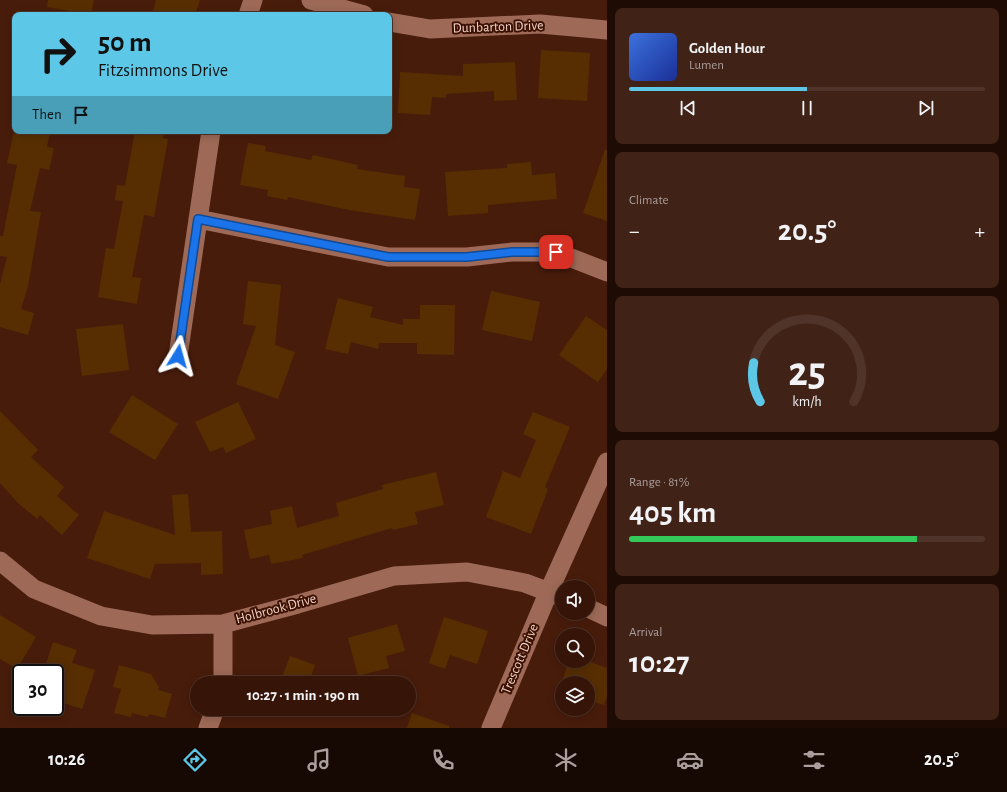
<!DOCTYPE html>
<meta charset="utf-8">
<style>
:root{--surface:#361508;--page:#412216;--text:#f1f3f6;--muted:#aa9f9c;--line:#503429;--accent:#5cc7e7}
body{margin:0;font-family:"Alegreya Sans",sans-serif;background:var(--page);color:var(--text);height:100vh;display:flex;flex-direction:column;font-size:15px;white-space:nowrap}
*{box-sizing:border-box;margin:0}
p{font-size:13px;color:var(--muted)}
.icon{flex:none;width:22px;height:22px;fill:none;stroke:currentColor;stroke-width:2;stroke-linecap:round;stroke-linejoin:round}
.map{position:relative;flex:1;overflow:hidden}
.sheet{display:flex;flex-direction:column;gap:8px;padding:8px;background:#1e0c04;width:400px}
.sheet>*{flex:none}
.banner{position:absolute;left:12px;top:12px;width:380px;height:122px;border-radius:8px;box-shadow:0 2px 10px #0003,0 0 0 1px var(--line);background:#5cc7e7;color:#111;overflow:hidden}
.controls{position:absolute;left:555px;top:580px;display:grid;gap:8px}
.controls a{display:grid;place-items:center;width:40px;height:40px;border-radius:50%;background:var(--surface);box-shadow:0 2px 10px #0003,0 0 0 1px var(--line);font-size:20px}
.speed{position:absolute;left:12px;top:664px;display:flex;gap:8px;font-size:20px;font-weight:700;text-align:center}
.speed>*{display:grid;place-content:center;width:52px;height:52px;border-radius:50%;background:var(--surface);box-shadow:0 2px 10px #0003,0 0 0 1px var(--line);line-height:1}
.speed .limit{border:2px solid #111;border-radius:6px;background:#fff;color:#111}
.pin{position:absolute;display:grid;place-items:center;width:34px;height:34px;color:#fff;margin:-17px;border-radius:8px;box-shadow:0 2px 6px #0006}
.me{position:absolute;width:44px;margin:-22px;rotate:8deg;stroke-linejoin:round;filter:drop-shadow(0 0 3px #0008)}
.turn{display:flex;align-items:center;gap:14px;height:84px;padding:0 20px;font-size:18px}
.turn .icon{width:52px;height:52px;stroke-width:2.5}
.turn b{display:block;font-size:28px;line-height:34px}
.then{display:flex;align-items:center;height:38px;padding:0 20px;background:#0003;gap:8px;font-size:15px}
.big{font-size:30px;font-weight:700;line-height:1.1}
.sheet .widget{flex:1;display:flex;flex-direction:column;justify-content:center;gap:6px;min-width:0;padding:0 14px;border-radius:8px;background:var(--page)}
.sheet .dial{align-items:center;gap:0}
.dial svg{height:104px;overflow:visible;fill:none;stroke:var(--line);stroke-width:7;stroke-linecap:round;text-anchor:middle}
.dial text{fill:var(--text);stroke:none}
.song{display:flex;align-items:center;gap:12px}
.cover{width:48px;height:48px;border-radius:6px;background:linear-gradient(135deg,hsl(220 70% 55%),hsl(230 70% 35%))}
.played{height:4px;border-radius:2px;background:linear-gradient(90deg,var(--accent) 50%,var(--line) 50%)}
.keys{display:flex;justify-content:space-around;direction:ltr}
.heat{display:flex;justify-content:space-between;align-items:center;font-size:22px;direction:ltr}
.charge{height:6px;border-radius:3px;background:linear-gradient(90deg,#34c759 81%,var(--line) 0)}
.trip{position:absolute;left:190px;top:676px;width:226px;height:40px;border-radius:20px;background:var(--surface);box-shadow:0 2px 10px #0003,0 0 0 1px var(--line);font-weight:700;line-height:40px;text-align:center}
.dock{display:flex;height:64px;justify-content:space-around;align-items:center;background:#160803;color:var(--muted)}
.dock .icon{width:28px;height:28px}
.dock .current{color:var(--accent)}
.dock b{font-size:18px;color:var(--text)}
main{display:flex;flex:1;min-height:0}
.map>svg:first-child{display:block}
</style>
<main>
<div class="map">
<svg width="607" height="728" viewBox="0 0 607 728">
<rect width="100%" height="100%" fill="#481c0b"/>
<!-- building -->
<path fill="#572e02" d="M48,0H94L91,15L47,7Z
M156,0H200L195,15H152Z
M541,50L590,53L587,101L538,98Z
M515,62L517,100L494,101V91L446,94V98L432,97L430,115L398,113L400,72L463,76V64Z
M14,131H50L47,147L54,148L49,170L40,168L30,211L41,212L28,286L21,309L34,313L28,335L0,327V284L7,257L0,256V236H3L17,165L7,163Z
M135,131H164L163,138L168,139L154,217L144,215L132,277L141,278L137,304L98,297L106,248L114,249L123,201L115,200L117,185L125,186Z
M248,143L266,146L265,151L311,160L313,155L358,165L357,169L405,176L404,187L420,189L415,220L349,210L288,197L287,200L267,196L268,190L240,185Z
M605,150H607V221L583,213Z
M531,162L532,175L555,173L557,199L488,205V213L448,216L445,172L507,168V164Z
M248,281L281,285L275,345L295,352L278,399L236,384L256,326L243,324Z
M491,291L540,302L532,341L482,330Z
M338,298L373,307L370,317L403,325V319H420V305H455L454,355L417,354V343H379L378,349L351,342L348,354L325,349Z
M586,316L607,330V369L598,382L559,355Z
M123,324L129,370L82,376L76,329Z
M132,395L178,424L155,460L109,432Z
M238,402L256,439L226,453L223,447L210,452L195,422Z
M0,411L38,450L31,457L64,487L57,496L79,515L62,535L40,515L37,519L18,503L0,483Z
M533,412L570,427L545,487L548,489L531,534L486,517L503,471L520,478L536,440L523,434Z
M436,472L444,505L415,512L418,524L393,530L392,528L302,555L303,558L271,564L269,555L250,559L244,530L272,524L270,511L292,506L297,528L339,516L336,503L383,489L382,485Z
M188,494L191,532L222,531L223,574L201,575V563L155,564L150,579L87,558L104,511L175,535L172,495Z
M0,615L36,637L17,669L0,659Z
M444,617L488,631L477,664L450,655L445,669L429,663Z
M397,624L405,651L386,656L389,668L358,676L348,638Z
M53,642L77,650L72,663L95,670L82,709L55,700V673H43Z
M290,656L315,665L309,683H280Z
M569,661H588L607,668V696L604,705L588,700V683H562V691L559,690Z
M119,665L151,674L159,687L158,690L172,694L165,718L149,714L148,717L132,713L131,717L114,713L121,689L113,687Z
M412,713L449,726V728H407Z"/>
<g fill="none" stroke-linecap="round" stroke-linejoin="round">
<!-- street -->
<path stroke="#9e6a57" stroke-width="19" d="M311,0L364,15
M248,15L253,0
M389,22L430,29L540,24L607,30
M198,219L388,257H467L512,252H556L607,272
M178,356L211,131
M0,561L34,589L101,616L152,625L223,624L298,604L394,576L467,572L525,583L562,597
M588,608L607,617
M223,624V683
M208,728L215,709
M491,728L549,591L607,462"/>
</g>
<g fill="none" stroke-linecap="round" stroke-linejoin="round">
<!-- route casing -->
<g stroke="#114b97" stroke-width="10">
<path id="route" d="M178,356L198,219L388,257H467L512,252H556"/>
</g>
<!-- route -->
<use href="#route" stroke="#1a73e8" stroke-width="7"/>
</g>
<g text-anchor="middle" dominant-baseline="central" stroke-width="4" stroke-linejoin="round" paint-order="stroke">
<!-- street labels -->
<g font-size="14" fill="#eed0c6" stroke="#3d1102">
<text transform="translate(498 27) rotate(-2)">Dunbarton Drive</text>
<text transform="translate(276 609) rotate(-15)">Holbrook Drive</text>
<text transform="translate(520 659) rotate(-67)">Trescott Drive</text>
</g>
</g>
</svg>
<div class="controls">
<a><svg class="icon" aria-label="sound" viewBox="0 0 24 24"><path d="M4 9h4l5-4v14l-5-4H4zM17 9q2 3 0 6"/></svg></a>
<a><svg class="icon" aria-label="search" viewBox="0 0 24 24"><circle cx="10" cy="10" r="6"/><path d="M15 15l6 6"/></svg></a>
<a><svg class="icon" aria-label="layers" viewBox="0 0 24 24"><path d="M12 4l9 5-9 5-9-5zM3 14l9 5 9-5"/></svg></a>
</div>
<div class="speed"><div class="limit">30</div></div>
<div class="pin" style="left:556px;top:252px;background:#d93025"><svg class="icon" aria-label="arrive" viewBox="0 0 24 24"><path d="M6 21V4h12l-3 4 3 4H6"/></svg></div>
<svg class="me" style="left:178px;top:356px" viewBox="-20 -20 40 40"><path d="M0-17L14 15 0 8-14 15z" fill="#1a73e8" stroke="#fff" stroke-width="4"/></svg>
<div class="trip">10:27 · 1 min · 190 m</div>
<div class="banner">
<div class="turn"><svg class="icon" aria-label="right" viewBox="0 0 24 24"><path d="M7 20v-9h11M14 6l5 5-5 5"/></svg><div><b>50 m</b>Fitzsimmons Drive</div></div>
<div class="then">Then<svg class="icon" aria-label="arrive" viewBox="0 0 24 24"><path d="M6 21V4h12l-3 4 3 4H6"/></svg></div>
</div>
</div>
<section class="sheet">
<div class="widget">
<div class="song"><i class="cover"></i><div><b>Golden Hour</b><p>Lumen</p></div></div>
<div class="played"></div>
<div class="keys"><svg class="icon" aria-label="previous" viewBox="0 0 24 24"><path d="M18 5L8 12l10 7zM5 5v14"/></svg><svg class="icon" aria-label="pause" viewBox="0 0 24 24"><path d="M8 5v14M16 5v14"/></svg><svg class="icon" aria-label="next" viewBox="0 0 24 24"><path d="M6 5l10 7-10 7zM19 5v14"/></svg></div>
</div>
<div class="widget"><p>Climate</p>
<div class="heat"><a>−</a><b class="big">20.5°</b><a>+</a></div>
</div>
<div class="widget dial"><svg viewBox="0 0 100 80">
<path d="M14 69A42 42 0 1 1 86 69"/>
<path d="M14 69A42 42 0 0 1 9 39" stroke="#5cc7e7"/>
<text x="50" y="56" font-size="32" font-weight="700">25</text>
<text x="50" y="72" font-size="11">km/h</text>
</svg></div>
<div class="widget"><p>Range · 81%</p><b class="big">405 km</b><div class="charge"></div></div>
<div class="widget"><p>Arrival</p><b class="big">10:27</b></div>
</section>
</main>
<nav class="dock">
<b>10:26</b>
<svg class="icon current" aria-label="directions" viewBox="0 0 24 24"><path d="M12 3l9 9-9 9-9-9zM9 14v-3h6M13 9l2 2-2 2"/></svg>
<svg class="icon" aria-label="music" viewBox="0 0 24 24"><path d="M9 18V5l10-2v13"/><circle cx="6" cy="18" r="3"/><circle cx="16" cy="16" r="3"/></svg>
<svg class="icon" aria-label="phone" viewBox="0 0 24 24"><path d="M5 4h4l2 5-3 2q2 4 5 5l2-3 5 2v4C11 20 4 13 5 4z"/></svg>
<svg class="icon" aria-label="climate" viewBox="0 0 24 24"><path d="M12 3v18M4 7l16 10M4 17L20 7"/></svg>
<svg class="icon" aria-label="car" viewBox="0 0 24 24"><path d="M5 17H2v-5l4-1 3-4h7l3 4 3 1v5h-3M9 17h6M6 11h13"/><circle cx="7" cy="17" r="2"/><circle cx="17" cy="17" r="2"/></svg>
<svg class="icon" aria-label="filters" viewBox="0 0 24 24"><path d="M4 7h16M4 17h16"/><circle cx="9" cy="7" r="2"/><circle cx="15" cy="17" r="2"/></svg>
<b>20.5°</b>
</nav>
